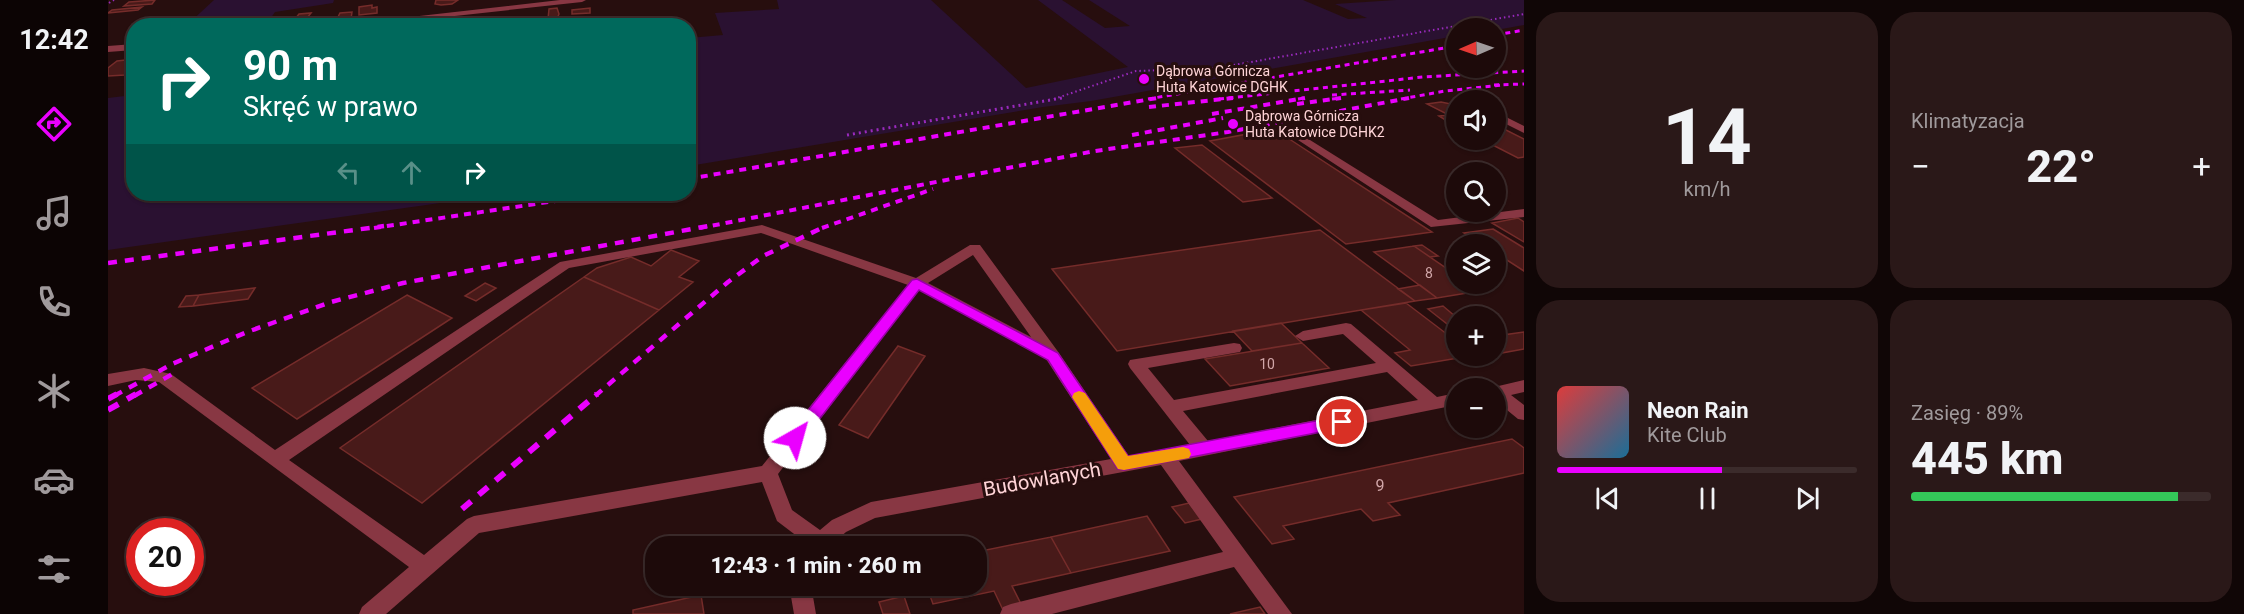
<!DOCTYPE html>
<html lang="pl">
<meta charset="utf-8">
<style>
:root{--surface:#1d0a0a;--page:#2a1818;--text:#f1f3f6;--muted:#a09a9c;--line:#3b2b2b;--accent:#ea00ff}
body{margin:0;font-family:Roboto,sans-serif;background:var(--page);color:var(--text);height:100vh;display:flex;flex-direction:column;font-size:22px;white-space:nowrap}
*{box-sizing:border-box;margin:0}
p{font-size:20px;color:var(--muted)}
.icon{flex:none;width:33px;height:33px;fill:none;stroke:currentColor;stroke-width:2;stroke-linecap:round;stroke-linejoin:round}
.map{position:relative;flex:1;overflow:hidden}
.side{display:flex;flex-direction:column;gap:12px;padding:12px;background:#100606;width:720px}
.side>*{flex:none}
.top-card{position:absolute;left:18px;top:18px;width:570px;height:183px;border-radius:24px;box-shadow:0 2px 4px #0004,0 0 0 2px var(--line);background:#00695c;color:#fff;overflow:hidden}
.needle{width:39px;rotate:268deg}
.fabs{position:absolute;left:1338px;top:18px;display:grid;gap:12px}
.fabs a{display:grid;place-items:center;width:60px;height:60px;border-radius:50%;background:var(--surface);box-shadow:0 2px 4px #0004,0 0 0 2px var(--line);font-size:30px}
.speed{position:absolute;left:18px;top:518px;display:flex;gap:12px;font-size:30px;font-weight:700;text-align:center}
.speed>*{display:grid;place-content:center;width:78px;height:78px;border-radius:50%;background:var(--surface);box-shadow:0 2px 4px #0004,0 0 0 2px var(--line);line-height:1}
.speed .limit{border:9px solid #d22;background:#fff;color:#111}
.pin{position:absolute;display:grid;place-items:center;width:51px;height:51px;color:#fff;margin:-26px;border:3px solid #fff;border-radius:50%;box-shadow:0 2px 6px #0007}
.me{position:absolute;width:66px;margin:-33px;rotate:38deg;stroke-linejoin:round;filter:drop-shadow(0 0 4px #0008)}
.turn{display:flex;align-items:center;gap:21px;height:126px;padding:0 18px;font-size:27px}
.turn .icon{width:78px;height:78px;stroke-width:2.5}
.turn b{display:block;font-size:42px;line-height:51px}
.lanes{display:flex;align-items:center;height:57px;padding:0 18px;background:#0003;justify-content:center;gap:30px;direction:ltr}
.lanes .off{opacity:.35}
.big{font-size:45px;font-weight:800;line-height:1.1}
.side .widget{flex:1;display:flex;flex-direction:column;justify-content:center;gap:9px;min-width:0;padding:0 21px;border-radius:24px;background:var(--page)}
.side .dial{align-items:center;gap:0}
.dial b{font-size:78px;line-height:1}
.song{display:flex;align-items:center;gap:18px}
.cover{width:72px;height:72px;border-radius:9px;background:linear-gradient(135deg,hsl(0 70% 55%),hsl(200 70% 35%))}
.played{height:6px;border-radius:3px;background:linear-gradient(90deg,var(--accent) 55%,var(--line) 55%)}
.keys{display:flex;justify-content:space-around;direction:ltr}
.heat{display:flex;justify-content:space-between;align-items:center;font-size:33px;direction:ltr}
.charge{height:9px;border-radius:4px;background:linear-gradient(90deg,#34c759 89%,var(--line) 0)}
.side .tiles{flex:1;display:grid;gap:12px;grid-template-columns:repeat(2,1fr)}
.trip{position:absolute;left:537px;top:536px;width:342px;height:60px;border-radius:24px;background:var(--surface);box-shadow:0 2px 4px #0004,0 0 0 2px var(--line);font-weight:800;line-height:60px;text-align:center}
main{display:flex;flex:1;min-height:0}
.tabs{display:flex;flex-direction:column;width:108px;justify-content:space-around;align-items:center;background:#0c0404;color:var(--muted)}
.tabs .icon{width:42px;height:42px}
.tabs .active{color:var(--accent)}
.tabs b{font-size:27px;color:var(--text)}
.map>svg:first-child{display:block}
</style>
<main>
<nav class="tabs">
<b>12:42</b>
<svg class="icon active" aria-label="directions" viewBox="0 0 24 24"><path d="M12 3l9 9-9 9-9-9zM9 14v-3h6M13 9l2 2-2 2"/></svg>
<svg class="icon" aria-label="music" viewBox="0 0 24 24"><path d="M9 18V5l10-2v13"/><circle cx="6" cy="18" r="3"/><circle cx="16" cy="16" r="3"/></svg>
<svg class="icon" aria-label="phone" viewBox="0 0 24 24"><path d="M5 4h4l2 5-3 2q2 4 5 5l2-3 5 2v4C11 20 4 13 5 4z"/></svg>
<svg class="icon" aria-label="climate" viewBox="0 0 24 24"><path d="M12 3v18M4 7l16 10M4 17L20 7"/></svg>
<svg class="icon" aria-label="car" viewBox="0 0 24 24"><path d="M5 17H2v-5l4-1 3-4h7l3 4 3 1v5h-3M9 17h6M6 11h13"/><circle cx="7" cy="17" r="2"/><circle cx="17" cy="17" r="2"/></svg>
<svg class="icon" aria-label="filters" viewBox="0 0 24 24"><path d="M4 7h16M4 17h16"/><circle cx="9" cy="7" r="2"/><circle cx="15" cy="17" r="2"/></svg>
</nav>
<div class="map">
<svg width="1416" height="614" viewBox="0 0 1416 614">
<rect width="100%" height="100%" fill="#270e0e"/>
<!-- green -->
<path fill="#2a1131" d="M106,0H226L225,3L167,12L160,22L138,26L79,25Z
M669,0H823L918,88L1020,67L930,0H954L997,28L1022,26L981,0H1195L1240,19L1259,18L1227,4L1288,0H1416V25L1388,30L1348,28V36L983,101L935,107L581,166V38L615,35L607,13L671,9Z
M25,95L26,194H396L0,250V98Z"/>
<!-- building -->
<path fill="#481a19" stroke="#752c2a" stroke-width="1.5" d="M47,0L44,4L16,6L21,2Z
M328,0H350L344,4L333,5L327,4Z
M264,5V8L269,7V13L251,15V7Z
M34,7L30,10L0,13L4,10Z
M449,8L451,14L449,19H440L441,9Z
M482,8V13L464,14V10Z
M244,12L243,19L228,21L232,13Z
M203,13L195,23L183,24L191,14Z
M26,59V68L17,75L0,76V68L9,61Z
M1333,102L1348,105V119L1339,121L1331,116L1341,115L1319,104Z
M1388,125L1416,139V157L1410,158L1375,140H1388Z
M1166,129L1169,131L1324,232L1238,244L1102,141Z
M1094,145L1164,198L1135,202L1067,148Z
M1410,218L1416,222V242L1384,223Z
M1385,229L1416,248V271L1388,253V244H1374L1356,233Z
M1212,230L1307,301L1009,351L944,269Z
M1314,245L1330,256L1322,257L1306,246Z
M1306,246L1348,275V284H1361L1371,291L1329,298L1266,252Z
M563,250L591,261L571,277L585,282L551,310L476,277L489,268L523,257L543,266Z
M476,277L551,310L314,503L232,448Z
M377,283L388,288L368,301L357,296Z
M1312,285L1329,298L1307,301L1290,289Z
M147,288L140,299L85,306L91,295Z
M91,295L85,306L71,307L78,296Z
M299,295L344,318L189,419L144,388Z
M1298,303L1348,341V356H1362L1303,366L1287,353L1302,350L1253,310Z
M1335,306L1348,317V331L1320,309Z
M1173,323L1194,343L1144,351L1125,331Z
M1416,332V349L1388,354V336Z
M1194,343L1221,368L1122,386L1097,359Z
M790,346L817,356L760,438L731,425Z
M1404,439L1416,448V473L1280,503L1292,515L1265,521L1253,509L1175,526L1186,539L1164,544L1126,497Z
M1081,503L1094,519L1077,523L1064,507Z
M1039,516L1062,551L963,573L943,537Z
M943,537L963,573L904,586L914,606L895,610L886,591L825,604L818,585H868V552Z
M593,595L596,614H525V610Z
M796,596L802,614H775L771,602Z
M1152,607L1157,614H1122Z"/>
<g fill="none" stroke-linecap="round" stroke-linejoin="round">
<!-- path-far1 -->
<path stroke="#992abd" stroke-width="2" stroke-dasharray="1.5 3" stroke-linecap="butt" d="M1,3L6,0
M946,99L1028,71L1109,68L1416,14"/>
<!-- path -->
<path stroke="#992abd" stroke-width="3" stroke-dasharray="2 4" stroke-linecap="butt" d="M739,135L954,98"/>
<!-- minor -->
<path fill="#883743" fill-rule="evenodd" d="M452,0H478L474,2L255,26H223Z
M26,44V50L0,52V46Z
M1388,112L1416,126V133L1388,119Z
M1194,135L1330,220L1416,209V217L1323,227L1190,140L1189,138Z
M654,225L808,278L862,245H872L951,353L1021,456L1082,445L1022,368L1020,364L1022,360L1126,343L1132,344L1134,348L1132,352L1126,353L1040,368L1066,400L1268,363L1235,334L1195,341L1187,336L1195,331L1238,323L1243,324L1329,397L1348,393V405L1071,461L1184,614H1160L1126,567L944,614H892L895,607L903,604L1115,552L1053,465L767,518L738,532L722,546H697L698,543L669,521L654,482L371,533L278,614H251L254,607L301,567L51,382L28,380L0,386V374L36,368L63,374L167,450L452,262ZM653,233L800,285L654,466L366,516L359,519L316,555L181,460L461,268ZM865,255L923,337L820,283ZM811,290L938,359L1003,459L763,502L724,520L712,530L684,510L670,474ZM1279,372L1310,400L1100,441L1075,411Z
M1416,380V392L1403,395L1416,405V420L1410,419L1388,401V388H1382Z
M681,585H703L708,614H686Z"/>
<!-- rail-far3 -->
<path stroke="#ea00ff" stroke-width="3" stroke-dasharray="5 4.5" stroke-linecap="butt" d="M1388,35L1416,30
M1386,85L1416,84
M1224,95L1302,90
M1040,99L1348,46
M1111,99L1315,77L1416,71
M1190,99L1197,98
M1224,99L1233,98
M1293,99L1337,91L1394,85"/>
<!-- rail-far2 -->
<path stroke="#ea00ff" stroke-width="4" stroke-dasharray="7 6" stroke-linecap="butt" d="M1189,104L1233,98
M1041,107L1125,98
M1104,114L1197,98
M1024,135L1115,118
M580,179L1049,98
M266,228L494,194
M592,228L987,151L1120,132L1301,98
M714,228L825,189"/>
<!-- rail-far1 -->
<path stroke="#ea00ff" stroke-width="4.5" stroke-dasharray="9 8" stroke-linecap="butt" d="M0,263L276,226
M6,396L64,364L139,332L223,302L295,283L600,226
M26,396L68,372
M487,396L620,282L655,256L718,226"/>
<!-- rail -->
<path stroke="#ea00ff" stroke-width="6" stroke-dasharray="12 10" stroke-linecap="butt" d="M0,399L9,394
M0,410L28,394
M354,509L489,394"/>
</g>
<!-- route -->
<path fill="#ea00ff" stroke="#9800a6" stroke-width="1.5" d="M809,279L950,353L1020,456L1234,416L1240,418L1242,422L1240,426L1234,428L1016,470L1010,469L940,360L811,290L693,443L687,445L681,443L679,438L681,434L804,280Z"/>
<!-- slow -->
<path fill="#f59e0b" d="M971,391L977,393L1020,456L1075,447L1081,449L1083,454L1081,458L1016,470L1010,469L964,397L966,393Z"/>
<!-- markers -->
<g fill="#ea00ff" stroke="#270e0e" stroke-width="2">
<circle cx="1036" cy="79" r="6"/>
<circle cx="1125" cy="124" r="6"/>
</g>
<g text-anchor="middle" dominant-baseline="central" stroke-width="6" stroke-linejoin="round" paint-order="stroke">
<!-- far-poi labels -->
<g font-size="14" fill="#ffd4d7" stroke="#270e0e" text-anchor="start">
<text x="1048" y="71">Dąbrowa Górnicza<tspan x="1048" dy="16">Huta Katowice DGHK</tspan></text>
<text x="1137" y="116">Dąbrowa Górnicza<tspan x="1137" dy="16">Huta Katowice DGHK2</tspan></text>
</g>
<!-- number labels -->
<g font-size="14" fill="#d1a6a8">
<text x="1321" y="273">8</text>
<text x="1159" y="364">10</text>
</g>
<!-- near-number labels -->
<g font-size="16" fill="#d1a6a8">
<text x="1272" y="485">9</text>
</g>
<!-- near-street labels -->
<g font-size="20" fill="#ffd4d7" stroke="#270e0e">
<text transform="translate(934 479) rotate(-10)">Budowlanych</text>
</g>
</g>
</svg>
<div class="fabs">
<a><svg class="needle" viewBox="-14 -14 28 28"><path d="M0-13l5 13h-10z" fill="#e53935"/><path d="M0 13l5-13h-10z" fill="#a09a9c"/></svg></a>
<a><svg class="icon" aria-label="sound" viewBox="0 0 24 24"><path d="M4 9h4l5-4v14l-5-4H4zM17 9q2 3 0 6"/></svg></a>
<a><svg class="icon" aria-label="search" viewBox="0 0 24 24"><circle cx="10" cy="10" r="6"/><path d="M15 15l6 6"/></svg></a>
<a><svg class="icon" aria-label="layers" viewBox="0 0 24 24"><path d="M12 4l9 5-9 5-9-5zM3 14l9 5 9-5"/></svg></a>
<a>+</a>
<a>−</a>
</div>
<div class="speed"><div class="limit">20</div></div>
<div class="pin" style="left:1234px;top:422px;background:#d93025"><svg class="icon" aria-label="arrive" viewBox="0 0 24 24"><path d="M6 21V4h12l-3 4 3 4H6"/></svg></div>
<svg class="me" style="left:687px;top:438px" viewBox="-20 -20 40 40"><circle r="19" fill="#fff"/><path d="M0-13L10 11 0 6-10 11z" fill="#ea00ff"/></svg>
<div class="trip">12:43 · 1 min · 260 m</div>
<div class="top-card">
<div class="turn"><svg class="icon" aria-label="right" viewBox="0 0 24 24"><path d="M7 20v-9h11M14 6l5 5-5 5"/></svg><div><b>90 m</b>Skręć w prawo</div></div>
<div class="lanes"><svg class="icon off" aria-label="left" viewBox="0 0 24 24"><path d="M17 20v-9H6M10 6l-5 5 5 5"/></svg><svg class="icon off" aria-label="ahead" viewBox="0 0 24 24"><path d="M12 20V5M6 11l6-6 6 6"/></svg><svg class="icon" aria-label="right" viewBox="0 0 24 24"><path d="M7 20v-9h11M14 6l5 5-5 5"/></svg></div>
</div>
</div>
<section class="side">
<div class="tiles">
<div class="widget dial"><b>14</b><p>km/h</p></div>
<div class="widget"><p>Klimatyzacja</p>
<div class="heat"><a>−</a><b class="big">22°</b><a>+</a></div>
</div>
<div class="widget">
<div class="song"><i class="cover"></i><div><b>Neon Rain</b><p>Kite Club</p></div></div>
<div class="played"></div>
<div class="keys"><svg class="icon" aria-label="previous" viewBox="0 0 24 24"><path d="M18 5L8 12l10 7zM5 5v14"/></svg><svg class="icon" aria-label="pause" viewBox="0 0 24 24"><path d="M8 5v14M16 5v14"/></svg><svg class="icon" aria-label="next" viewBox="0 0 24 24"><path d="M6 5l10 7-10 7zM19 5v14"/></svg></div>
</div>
<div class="widget"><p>Zasięg · 89%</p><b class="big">445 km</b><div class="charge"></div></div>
</div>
</section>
</main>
